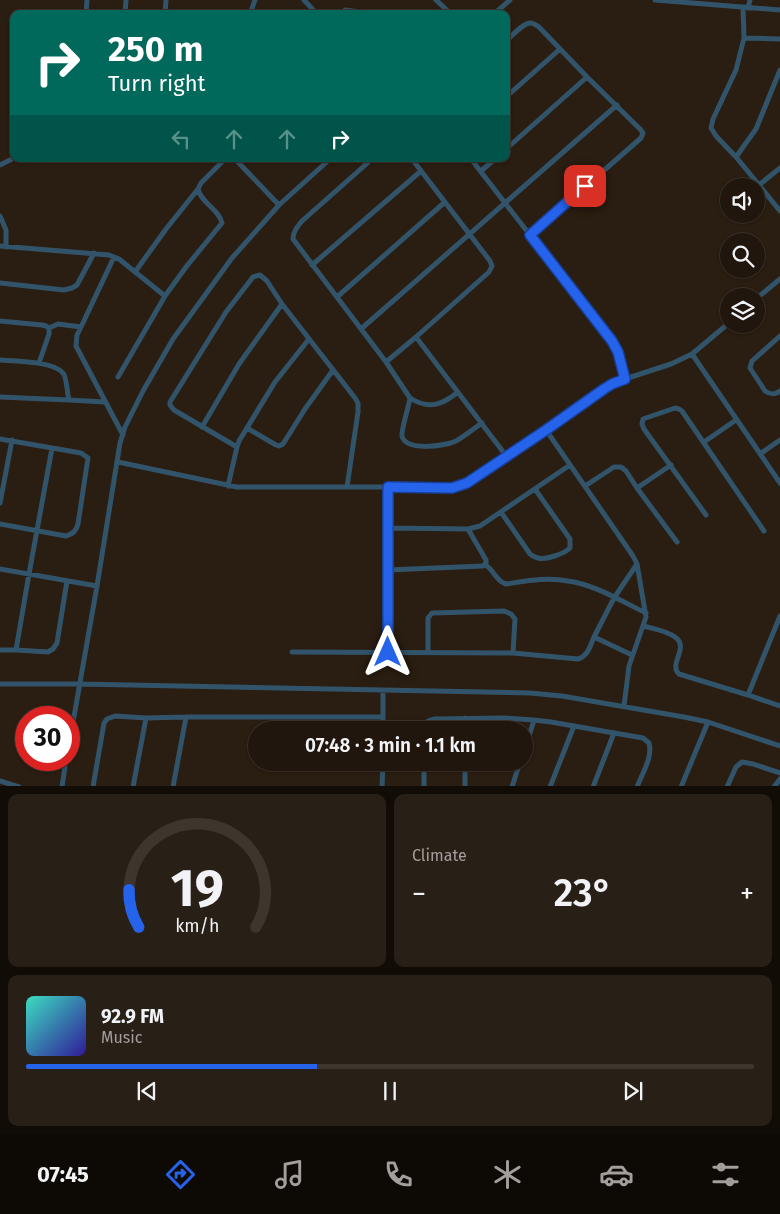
<!DOCTYPE html>
<meta charset="utf-8">
<style>
:root{--surface:#20160d;--page:#281f16;--text:#f1f3f6;--muted:#a29f9d;--line:#3d352e;--accent:#2563eb}
body{margin:0;font-family:"Fira Sans",sans-serif;background:var(--page);color:var(--text);height:100vh;display:flex;flex-direction:column;font-size:19px;white-space:nowrap}
*{box-sizing:border-box;margin:0}
p{font-size:16px;color:var(--muted)}
.icon{flex:none;width:28px;height:28px;fill:none;stroke:currentColor;stroke-width:2;stroke-linecap:round;stroke-linejoin:round}
.map{position:relative;height:786px;overflow:hidden}
.drawer{display:flex;flex-direction:column;gap:8px;padding:8px;background:#120c07;flex:1}
.drawer>*{flex:none}
.guide{position:absolute;left:10px;top:10px;width:500px;height:152px;border-radius:10px;box-shadow:0 1px 4px #0004,0 0 0 1px var(--line);background:#00695c;color:#fff;overflow:hidden}
.fabs{position:absolute;left:720px;top:178px;display:grid;gap:10px}
.fabs a{display:grid;place-items:center;width:45px;height:45px;border-radius:50%;background:var(--surface);box-shadow:0 1px 4px #0004,0 0 0 1px var(--line);font-size:25px}
.speed{position:absolute;left:15px;top:706px;display:flex;gap:10px;font-size:25px;font-weight:700;text-align:center}
.speed>*{display:grid;place-content:center;width:65px;height:65px;border-radius:50%;background:var(--surface);box-shadow:0 1px 4px #0004,0 0 0 1px var(--line);line-height:1}
.speed .limit{border:8px solid #d22;background:#fff;color:#111}
.pin{position:absolute;display:grid;place-items:center;width:42px;height:42px;color:#fff;margin:-21px;border-radius:10px;box-shadow:0 2px 8px #0006}
.me{position:absolute;width:55px;margin:-28px;rotate:0deg;stroke-linejoin:round;filter:drop-shadow(0 0 4px #0008)}
.turn{display:flex;align-items:center;gap:18px;height:105px;padding:0 15px;font-size:22px}
.turn .icon{width:65px;height:65px;stroke-width:2.5}
.turn b{display:block;font-size:35px;line-height:42px}
.lanes{display:flex;align-items:center;height:48px;padding:0 15px;background:#0003;justify-content:center;gap:25px;direction:ltr}
.lanes .off{opacity:.35}
.big{font-size:38px;font-weight:600;line-height:1.1}
.drawer .widget{flex:1;display:flex;flex-direction:column;justify-content:center;gap:8px;min-width:0;padding:0 18px;border-radius:10px;background:var(--page)}
.drawer .dial{align-items:center;gap:0}
.dial svg{height:130px;overflow:visible;fill:none;stroke:var(--line);stroke-width:7;stroke-linecap:round;text-anchor:middle}
.dial text{fill:var(--text);stroke:none}
.song{display:flex;align-items:center;gap:15px}
.cover{width:60px;height:60px;border-radius:8px;background:linear-gradient(135deg,hsl(170 70% 55%),hsl(250 70% 35%))}
.played{height:5px;border-radius:2px;background:linear-gradient(90deg,var(--accent) 40%,var(--line) 40%)}
.keys{display:flex;justify-content:space-around;direction:ltr}
.heat{display:flex;justify-content:space-between;align-items:center;font-size:28px;direction:ltr}
.drawer .tiles{flex:1;display:grid;gap:8px;grid-template-columns:1fr 1fr}
.widget:last-child{grid-column:span 2}
.trip{position:absolute;left:248px;top:721px;width:285px;height:50px;border-radius:25px;background:var(--surface);box-shadow:0 1px 4px #0004,0 0 0 1px var(--line);font-weight:600;line-height:50px;text-align:center}
.tab-bar{display:flex;height:80px;justify-content:space-around;align-items:center;background:#0d0905;color:var(--muted)}
.tab-bar .icon{width:35px;height:35px}
.tab-bar .active{color:var(--accent)}
.tab-bar b{font-size:22px;color:var(--text)}
.map>svg:first-child{display:block}
</style>
<div class="map">
<svg width="780" height="787" viewBox="0 0 780 787">
<rect width="100%" height="100%" fill="#2a1d11"/>
<g fill="none" stroke-linecap="round" stroke-linejoin="round">
<!-- minor -->
<path stroke="#32546a" stroke-width="5" d="M304,0L317,14
M436,0L451,14
M655,0L780,10
M743,7L744,38L780,39
M748,8L750,0
M345,10L378,14
M86,14L87,0
M125,14L126,0
M165,14L166,0
M250,14L255,0
M494,14L510,0
M744,38L736,70L713,119L711,128L716,136L736,157L759,185
M506,41C512,36 524,22 531,23C533,23 537,26 539,27L587,77L640,129L643,133L641,138L530,235
M506,97L560,49
M506,149L587,77
M736,157L756,129L780,70
M235,159L279,205
M372,159L302,221C297,227 293,232 293,239L386,362L410,398C409,406 401,430 402,436C406,452 445,446 456,441C465,436 473,429 482,423
M471,159L612,341L618,352L625,379
M0,165L14,158
M780,168L759,185L780,211
M481,171L495,159
M0,216L6,230V247
M0,246L109,255L119,259L165,296
M114,257L81,327L77,335L76,346L123,435
M312,265L421,171
M135,272L166,229L198,189
M0,283L64,290L72,288L77,285L94,253
M337,297L445,202
M756,299L780,279
M0,321L42,325L46,326L49,328V334L39,363
M49,328L58,324L81,327
M361,329L617,105
M780,336L752,361L750,368L765,391C771,395 775,395 780,391
M416,337L507,457
M692,354L780,483
M0,360C15,361 53,361 63,373C67,378 67,393 69,400L0,397
M386,362L416,337L489,272L492,266L490,261L412,159
M118,377L165,296L186,267L222,223C219,209 201,203 198,189L201,183L225,159
M410,398C429,410 442,405 458,392
M69,400L105,402
M202,427L239,364L282,304
M247,428L276,445L279,446L283,444L305,409L333,370
M546,430L633,556L637,564L646,617L629,666L624,706
M0,439L81,453L88,458L78,524C76,531 73,534 66,536L0,524
M704,442L736,420
M237,447L174,410L170,405V402L226,312L253,277L260,275L267,281L282,304L355,398L358,403V412L347,487
M760,454L780,440
M118,462L237,487H388L452,488L467,483L474,479L607,387L625,379L671,364L692,354L729,323
M228,486L237,447L239,441L275,382L309,339
M585,486L614,467H621L626,471L637,488L677,542
M637,488L671,465
M0,503L12,440
M501,512L530,554C533,556 534,557 538,558C546,560 564,554 570,548V539L535,489
M706,515L644,429L642,424L643,419L675,408L679,409L682,411L764,531
M389,528L468,529L480,526L570,465
M485,564C488,567 492,570 494,574C499,579 499,582 506,584C527,581 547,577 568,581C596,585 621,601 646,613
M0,569L97,586
M388,570L483,566L486,563V560L468,529
M644,626C654,629 667,631 675,637C690,647 668,664 679,674L748,695L780,706
M594,637L614,598L637,564
M0,650H16L48,652L53,649L57,643L67,581
M16,650L29,574L52,448
M292,652L513,653L578,659C588,656 590,646 594,637L632,655
M388,652V487
M428,652V618L432,613L504,611L511,614L515,619L513,653
M0,684H79L530,693L562,696L684,717L708,722L780,746
M748,695L780,616
M465,718V730
M383,730V691
M425,730L428,721L434,719L504,718L534,720L551,722L643,738L649,743C653,757 642,774 637,787
M69,745L97,586L120,443L125,427L143,391L173,339L232,258L279,205L330,159
M524,752L534,720
M424,762V787
M465,762V787
M0,781L19,787
M62,787L66,760
M93,787L104,723L107,719L115,716L146,718L186,717H383
M133,787L146,718
M173,787L186,717
M382,787L383,762
M512,787L520,762
M550,787L574,726
M593,787L614,733
M681,787L708,722
M727,787L736,767L742,762L753,764L780,773
M774,787L780,779"/>
</g>
<g fill="none" stroke-linecap="round" stroke-linejoin="round">
<!-- route casing -->
<g stroke="#184099" stroke-width="12">
<path id="route" d="M388,652V487L452,488L467,483L546,430L604,389L612,384L625,379L618,352L612,341L530,235L585,186"/>
</g>
<!-- route -->
<use href="#route" stroke="#2563eb" stroke-width="9"/>
</g>
</svg>
<div class="fabs">
<a><svg class="icon" aria-label="sound" viewBox="0 0 24 24"><path d="M4 9h4l5-4v14l-5-4H4zM17 9q2 3 0 6"/></svg></a>
<a><svg class="icon" aria-label="search" viewBox="0 0 24 24"><circle cx="10" cy="10" r="6"/><path d="M15 15l6 6"/></svg></a>
<a><svg class="icon" aria-label="layers" viewBox="0 0 24 24"><path d="M12 4l9 5-9 5-9-5zM3 14l9 5 9-5"/></svg></a>
</div>
<div class="speed"><div class="limit">30</div></div>
<div class="pin" style="left:585px;top:186px;background:#d93025"><svg class="icon" aria-label="arrive" viewBox="0 0 24 24"><path d="M6 21V4h12l-3 4 3 4H6"/></svg></div>
<svg class="me" style="left:388px;top:652px" viewBox="-20 -20 40 40"><path d="M0-17L14 15 0 8-14 15z" fill="#2563eb" stroke="#fff" stroke-width="4"/></svg>
<div class="trip">07:48 · 3 min · 1.1 km</div>
<div class="guide">
<div class="turn"><svg class="icon" aria-label="right" viewBox="0 0 24 24"><path d="M7 20v-9h11M14 6l5 5-5 5"/></svg><div><b>250 m</b>Turn right</div></div>
<div class="lanes"><svg class="icon off" aria-label="left" viewBox="0 0 24 24"><path d="M17 20v-9H6M10 6l-5 5 5 5"/></svg><svg class="icon off" aria-label="ahead" viewBox="0 0 24 24"><path d="M12 20V5M6 11l6-6 6 6"/></svg><svg class="icon off" aria-label="ahead" viewBox="0 0 24 24"><path d="M12 20V5M6 11l6-6 6 6"/></svg><svg class="icon" aria-label="right" viewBox="0 0 24 24"><path d="M7 20v-9h11M14 6l5 5-5 5"/></svg></div>
</div>
</div>
<section class="drawer">
<div class="tiles">
<div class="widget dial"><svg viewBox="0 0 100 80">
<path d="M14 69A42 42 0 1 1 86 69"/>
<path d="M14 69A42 42 0 0 1 8 46" stroke="#2563eb"/>
<text x="50" y="56" font-size="32" font-weight="700">19</text>
<text x="50" y="72" font-size="11">km/h</text>
</svg></div>
<div class="widget"><p>Climate</p>
<div class="heat"><a>−</a><b class="big">23°</b><a>+</a></div>
</div>
<div class="widget">
<div class="song"><i class="cover"></i><div><b>92.9 FM</b><p>Music</p></div></div>
<div class="played"></div>
<div class="keys"><svg class="icon" aria-label="previous" viewBox="0 0 24 24"><path d="M18 5L8 12l10 7zM5 5v14"/></svg><svg class="icon" aria-label="pause" viewBox="0 0 24 24"><path d="M8 5v14M16 5v14"/></svg><svg class="icon" aria-label="next" viewBox="0 0 24 24"><path d="M6 5l10 7-10 7zM19 5v14"/></svg></div>
</div>
</div>
</section>
<nav class="tab-bar">
<b>07:45</b>
<svg class="icon active" aria-label="directions" viewBox="0 0 24 24"><path d="M12 3l9 9-9 9-9-9zM9 14v-3h6M13 9l2 2-2 2"/></svg>
<svg class="icon" aria-label="music" viewBox="0 0 24 24"><path d="M9 18V5l10-2v13"/><circle cx="6" cy="18" r="3"/><circle cx="16" cy="16" r="3"/></svg>
<svg class="icon" aria-label="phone" viewBox="0 0 24 24"><path d="M5 4h4l2 5-3 2q2 4 5 5l2-3 5 2v4C11 20 4 13 5 4z"/></svg>
<svg class="icon" aria-label="climate" viewBox="0 0 24 24"><path d="M12 3v18M4 7l16 10M4 17L20 7"/></svg>
<svg class="icon" aria-label="car" viewBox="0 0 24 24"><path d="M5 17H2v-5l4-1 3-4h7l3 4 3 1v5h-3M9 17h6M6 11h13"/><circle cx="7" cy="17" r="2"/><circle cx="17" cy="17" r="2"/></svg>
<svg class="icon" aria-label="filters" viewBox="0 0 24 24"><path d="M4 7h16M4 17h16"/><circle cx="9" cy="7" r="2"/><circle cx="15" cy="17" r="2"/></svg>
</nav>
